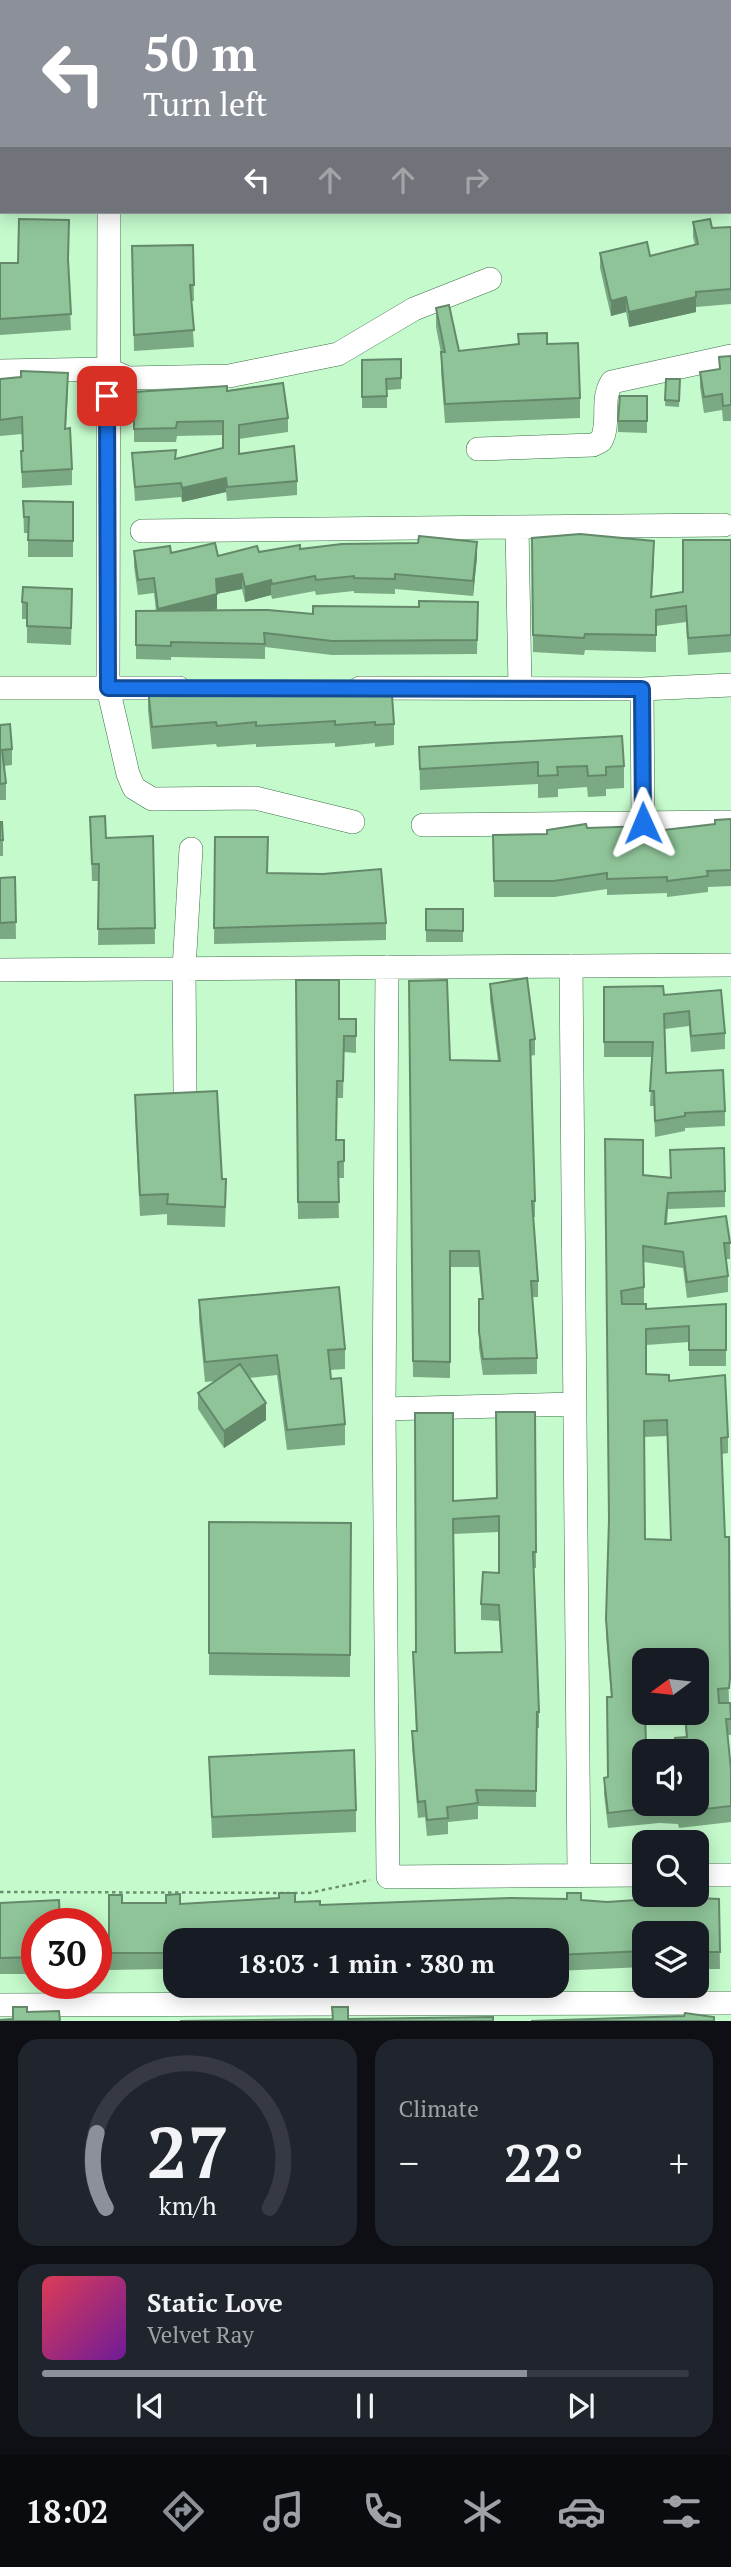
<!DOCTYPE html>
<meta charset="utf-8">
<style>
:root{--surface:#171b24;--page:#20242c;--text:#f1f3f6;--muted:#9ea1a6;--line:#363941;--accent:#8c9099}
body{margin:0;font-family:"PT Serif",serif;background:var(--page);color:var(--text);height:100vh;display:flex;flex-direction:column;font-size:26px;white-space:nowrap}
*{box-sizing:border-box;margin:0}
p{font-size:23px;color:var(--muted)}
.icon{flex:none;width:38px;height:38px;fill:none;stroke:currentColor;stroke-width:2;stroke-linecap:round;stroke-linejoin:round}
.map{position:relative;height:2021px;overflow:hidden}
.panel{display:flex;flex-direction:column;gap:18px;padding:18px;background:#0d0f14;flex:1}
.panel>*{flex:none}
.hud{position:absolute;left:0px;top:0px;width:732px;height:214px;box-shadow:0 4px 18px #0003;background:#8c9099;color:#fff;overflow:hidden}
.needle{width:46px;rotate:255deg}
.buttons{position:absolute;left:632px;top:1648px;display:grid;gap:14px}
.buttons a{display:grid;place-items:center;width:77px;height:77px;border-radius:14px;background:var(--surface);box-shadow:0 4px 18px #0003;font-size:35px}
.speed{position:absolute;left:21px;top:1908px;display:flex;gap:14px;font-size:35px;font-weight:700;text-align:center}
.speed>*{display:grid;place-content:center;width:91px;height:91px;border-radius:50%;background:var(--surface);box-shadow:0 4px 18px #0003;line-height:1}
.speed .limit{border:10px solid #d22;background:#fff;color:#111}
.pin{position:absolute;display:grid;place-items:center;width:60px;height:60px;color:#fff;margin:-30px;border-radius:14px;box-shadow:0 4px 10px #0006}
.me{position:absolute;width:77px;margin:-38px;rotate:359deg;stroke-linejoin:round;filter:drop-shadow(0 0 5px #0008)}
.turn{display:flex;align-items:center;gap:24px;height:147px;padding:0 28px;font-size:32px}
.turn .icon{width:91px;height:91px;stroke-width:2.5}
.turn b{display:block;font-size:49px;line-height:60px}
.lanes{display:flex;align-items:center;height:66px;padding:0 28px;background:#0003;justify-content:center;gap:35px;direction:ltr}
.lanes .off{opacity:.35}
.big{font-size:52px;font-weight:700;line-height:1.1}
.panel .widget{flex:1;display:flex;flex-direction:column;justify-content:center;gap:10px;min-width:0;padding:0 24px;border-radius:21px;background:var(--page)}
.panel .dial{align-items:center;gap:0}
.dial svg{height:182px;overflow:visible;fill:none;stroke:var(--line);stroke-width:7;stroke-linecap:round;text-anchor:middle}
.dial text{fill:var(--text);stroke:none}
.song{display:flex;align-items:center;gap:21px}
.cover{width:84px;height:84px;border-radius:10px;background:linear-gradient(135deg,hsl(350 70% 55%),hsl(280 70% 35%))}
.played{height:7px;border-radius:4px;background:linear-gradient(90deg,var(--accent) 75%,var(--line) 75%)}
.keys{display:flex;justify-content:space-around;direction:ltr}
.heat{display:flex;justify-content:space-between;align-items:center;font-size:38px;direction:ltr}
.panel .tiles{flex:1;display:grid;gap:18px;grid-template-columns:1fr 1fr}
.widget:last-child{grid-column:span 2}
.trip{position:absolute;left:163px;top:1928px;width:406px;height:70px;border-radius:21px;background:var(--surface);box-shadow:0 4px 18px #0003;font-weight:700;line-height:70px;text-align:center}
.dock{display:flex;height:112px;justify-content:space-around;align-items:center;background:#090b0e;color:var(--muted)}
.dock .icon{width:49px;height:49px}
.dock .current{color:var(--accent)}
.dock b{font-size:32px;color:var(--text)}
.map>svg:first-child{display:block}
</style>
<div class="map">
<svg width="731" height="2021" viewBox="0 0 731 2021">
<rect width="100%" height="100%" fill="#c4facc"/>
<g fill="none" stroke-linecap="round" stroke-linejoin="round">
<!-- minor casing -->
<g stroke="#3d6f47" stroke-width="24">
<path id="minor" d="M109,212L108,688L128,774L134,788L152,799L255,798L353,822
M0,371L107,369L128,378L229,376L338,354L414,309L490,279
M478,449L593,445L601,441C611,422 600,400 612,382L731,356
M517,527L724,525
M142,531L517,527L520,688
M0,688H179
M360,688L642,689L731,685
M642,689L643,823
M423,825L731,822
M571,966L579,1876
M387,967L384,1409L388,1877L644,1875
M0,970L731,965
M185,1090L184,969L191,849
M384,1409L575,1404
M696,1875H731
M0,2005L731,2003"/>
</g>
<!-- path -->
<path stroke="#6a8f70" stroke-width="2.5" stroke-dasharray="3.5 3.5" stroke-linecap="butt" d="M0,1892L309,1893L370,1880"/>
<!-- minor -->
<use href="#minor" stroke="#fff" stroke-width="23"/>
</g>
<!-- wall -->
<path fill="#7ba983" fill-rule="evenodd" d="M693,222L712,228L731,227V304L696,307V312L629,327L626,312L611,316L600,268V253L650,256L695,245L693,237Z
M69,236L68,266L71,330L0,335V263H18Z
M193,245L194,301H191L194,347L134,351L132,246Z
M436,308L459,351L547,344L580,398V418L445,423L441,371V353L436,327Z
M731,356V421H723L722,410L704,413L700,387V372L719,369V357Z
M401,359V389L387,390V408H362V360Z
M0,379L68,390L66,429L72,469V485L22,488L21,451H22V434L0,436Z
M666,379H680L679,407L665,406Z
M227,391L288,418V432L239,439V454L297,481V495L227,501L226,492L182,502L181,497L135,501L132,453L176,459L223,448V435L177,436L176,442H134V392Z
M647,396V433L618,432V421Z
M23,501L73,502V557H28V533H24Z
M532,538L654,557L651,597L683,592L731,540V652L688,655L686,622L656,626V652L585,650L584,655L533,652Z
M300,549L477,557L473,596L395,589V594L354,593V591L316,595L315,591L272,599L271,595L245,602L242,589L217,594V609L211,611L313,614L478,602L477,654L332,655L265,647V659L171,657V660L136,659V611H156L154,593L138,595L134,566V551L218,556Z
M22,602L72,606L71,645L27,643V619H22Z
M148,688L394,724V745L375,747V743L335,747V743L256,747V744L217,747L216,744L152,749L148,710Z
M0,725L12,749V765L4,766L6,783V800H0Z
M419,747L624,766V788L606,789V796L588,797L587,787L558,789V797L538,798V784L420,790Z
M90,817L106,838L153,836L155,944L98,945L99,881H92Z
M731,819V886L708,887V892L667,897V893L607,895V889L554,897H494L493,835L547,834L587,828L647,832L715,824Z
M0,822L3,840V856H0Z
M215,837L268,873L386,923V940L214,944Z
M15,877L16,939H0V878Z
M426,909H463V942H426Z
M296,980L356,1036V1053L344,1052L343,1098H337L336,1140L344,1161V1178H338L339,1218L298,1219Z
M409,981L450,1060L498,1061L490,1000V984L535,1039V1055L530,1056L535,1201V1217H533L538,1281V1297H532L537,1358V1374L483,1375L479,1348V1299H482L479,1267H450V1378L413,1377Z
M604,987L664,995L725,1033V1049L691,1052L689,1026L665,1029L666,1073L725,1111V1126L685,1128V1131L655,1137L654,1106H650L652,1057H604Z
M135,1095L222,1179L226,1200L225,1227L167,1225V1214L140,1216L135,1116Z
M605,1139L643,1175L671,1177L670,1150L725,1191V1207L668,1209L667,1224L730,1243V1259H726L728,1276V1292L687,1298L683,1268L644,1262V1303L638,1304L646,1309L726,1304V1366H689V1342L646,1345V1374L669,1381L728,1437V1453L722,1454L729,1703L731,1714V1735H727L731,1770V1822L679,1828L678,1824L659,1823L608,1828L604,1794V1778L608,1777L611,1697L606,1635L609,1524ZM667,1436L671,1540L645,1539L644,1437ZM644,1661H696V1713H684L686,1737L675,1743L646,1745Z
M199,1300L345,1349V1369L330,1370L331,1379L345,1424V1445L287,1450L277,1375L249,1378L266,1420L224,1448L198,1409V1393L215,1381L205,1382L199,1320Z
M535,1412L536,1568H533L539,1712V1728H537L536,1807L478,1806V1819L448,1822V1834L427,1836L425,1817L418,1818L412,1747V1731H416L413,1652H416L453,1501L497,1498ZM499,1532V1573L481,1604V1620L499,1621L501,1652L455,1653L453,1534Z
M209,1522L351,1523L350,1677L209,1675Z
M209,1757L356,1810V1832L212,1838Z
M109,1895L122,1903L180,1904L295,1902L320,1905L581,1900L607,1902L697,1898L719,1899L720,1969H696V1934H644V1967L556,1971V1941H175V1975H168L167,1969L109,1970Z
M0,1903L37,1923V1974H0Z"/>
<!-- shaded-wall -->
<path fill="#64896a" d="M626,297V312L611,316V301Z
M696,297V312L629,327V312Z
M226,478V492L182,502V488Z
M654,541V557L651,614V597Z
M477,542V557L473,596V581Z
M242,574V589L216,594V579Z
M271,580V595L245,602V587Z
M217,594V609L158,624V609Z
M266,1403V1420L224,1448V1431Z"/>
<!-- building -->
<path fill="#8fc498" stroke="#64896a" stroke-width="2" fill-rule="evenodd" d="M19,219L69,220L68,259L71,314L0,319V263H18Z
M710,219L712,228L731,227V289L696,292V297L629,312L626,297L611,301L600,253L647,242L650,256L698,244L693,222Z
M193,245L194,285H190L194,330L134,335L132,246Z
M449,305L459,351L519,344L518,334L547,333V344L578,343L580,398L445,404L441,352H445L436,308Z
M731,356V405L723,406L722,394L704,397L700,372L720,369L719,357Z
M401,359V378L386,379L387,396L362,397V360Z
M21,371L68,373L65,429L70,428L72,469L22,472L21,451H23L22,417L0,420V379L21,377Z
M666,379H680L679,401L665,400Z
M283,383L288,418L239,425V454L294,446L297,481L227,487L226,478L182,488L181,483L135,487L132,453L176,450L175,459L223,448V421L177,422L176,428L134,429V392L227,386V391Z
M620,396H647V421H618Z
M23,501L73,502V541L28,540L29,517H24Z
M580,534L654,541L651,597L683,592V540H731V635L688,638L686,606L656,610V635L585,634L584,638L533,635L532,538Z
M419,536L477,542L473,581L395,574V579L354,578V576L316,580L315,576L272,584L271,580L245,587L242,574L216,579L217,594L158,609L154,578L138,580L134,551L170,546L171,553L215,543L218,556L257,546L259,552L300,545V549L342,544L418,543Z
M23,587L72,589L71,628L27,626V603L22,602Z
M419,601L478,602L477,640L332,641L264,633L265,644L171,642V646L136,645V611L268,610L313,614V606L419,607Z
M239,681H391L394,724L375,725V722L335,725V721L256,726V722L217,726L216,722L152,727L148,688Z
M10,724L12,749L2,750L6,783L0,784V725Z
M622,736L624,766L606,767V775L588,776L587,766L557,767L558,775L538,776V762L420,769L419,747Z
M105,816L106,838L153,836L155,928L98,929L99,864H92L90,817Z
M731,819V870L707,871L708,876L667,881V877L607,879V873L554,881H494L493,835L547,834V830L586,824L587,828L647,826V832L715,824V820Z
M0,822H2L3,840H0Z
M215,837H268L267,873L323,874L381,869L386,923L214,928Z
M15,877L16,922L0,923V878Z
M426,909H463V931L426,930Z
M527,978L535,1039L530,1040L535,1201H532L538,1281H531L537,1358L483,1359L479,1332V1299H483L479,1251H450V1362L413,1361L409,981L447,980L450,1060L500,1061L490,984Z
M296,980H339V1019H356V1036H344L343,1081H337L336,1140H344V1161L338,1162L339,1202H298Z
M663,986L664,995L721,990L725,1033L691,1036L689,1011L664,1014L666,1073L723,1070L725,1111L685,1113V1116L655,1121L654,1091H650L653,1042H604V987Z
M217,1091L222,1179H226L225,1207L167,1204L168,1194L140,1195L135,1095Z
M605,1139L643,1140V1175L671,1178L670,1150L724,1148L725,1191L668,1193L665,1224L726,1216L730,1243H724L728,1276L687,1282L683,1252L643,1246L644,1287L621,1291L622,1304H646V1309L726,1304V1350H689V1326L646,1329V1374L669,1375V1381L725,1375L728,1437L721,1438L725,1537H729L730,1678L729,1688L718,1689L719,1703H730L731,1719H726L731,1770V1806L679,1812L678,1808L659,1807L608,1813L604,1778L608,1777L607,1697H612L606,1619L609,1520ZM667,1420L671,1540L645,1539L644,1421ZM644,1661H696V1713H685L687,1737L675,1738L676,1743L646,1745L645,1713H644ZM644,1752H696V1804H644Z
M339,1287L345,1349L328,1350L331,1379L341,1378L345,1424L287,1430L277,1355L205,1362L199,1300Z
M240,1364L266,1403L224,1431L198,1393Z
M496,1412H535L536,1552H533L539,1712H537L536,1791L476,1790L478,1803L447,1807L448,1818L427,1820L425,1801L418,1802L412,1731H417L413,1652H416L415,1413H453V1501L497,1498ZM499,1516V1573L483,1572L481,1604L499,1605L502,1652L455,1653L453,1519Z
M209,1522L351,1523L350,1655L209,1653Z
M354,1750L356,1810L212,1817L209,1757Z
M696,1892L697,1898L719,1899L720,1952H696V1934H644V1951L556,1955V1941H175V1958H168L167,1953H109V1895H122V1903H166V1895L180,1894V1904L279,1898V1893H295V1902L320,1901V1905L511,1898L567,1899V1893H581V1900L607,1902L681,1897V1895H696Z
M59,1900L60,1923H37V1957L0,1958V1903Z
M13,2007H27V2012L59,2011L60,2021H0V2020L13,2019Z
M332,2007H348V2019L493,2017V2021H180L333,2019Z
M685,2013L714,2017V2021H531L684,2016Z"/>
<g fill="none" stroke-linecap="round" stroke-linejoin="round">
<!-- route casing -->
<g stroke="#114b97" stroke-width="18">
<path id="route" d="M107,396L108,688L642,689L643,823"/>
</g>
<!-- route -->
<use href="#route" stroke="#1a73e8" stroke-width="12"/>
</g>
</svg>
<div class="buttons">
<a><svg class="needle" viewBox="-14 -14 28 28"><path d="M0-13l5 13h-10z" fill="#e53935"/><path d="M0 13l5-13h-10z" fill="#9ea1a6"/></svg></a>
<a><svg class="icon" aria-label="sound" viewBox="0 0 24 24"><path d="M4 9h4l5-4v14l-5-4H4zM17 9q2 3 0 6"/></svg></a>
<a><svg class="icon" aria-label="search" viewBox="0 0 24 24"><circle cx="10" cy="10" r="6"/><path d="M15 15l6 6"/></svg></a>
<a><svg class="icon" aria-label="layers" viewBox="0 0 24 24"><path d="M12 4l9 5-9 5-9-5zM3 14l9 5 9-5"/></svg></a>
</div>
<div class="speed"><div class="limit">30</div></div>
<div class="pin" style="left:107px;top:396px;background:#d93025"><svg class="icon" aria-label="arrive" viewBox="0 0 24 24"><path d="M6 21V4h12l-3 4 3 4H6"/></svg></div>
<svg class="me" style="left:643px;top:823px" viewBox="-20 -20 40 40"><path d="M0-17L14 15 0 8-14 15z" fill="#1a73e8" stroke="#fff" stroke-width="4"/></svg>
<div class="trip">18:03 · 1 min · 380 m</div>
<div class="hud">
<div class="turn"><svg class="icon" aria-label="left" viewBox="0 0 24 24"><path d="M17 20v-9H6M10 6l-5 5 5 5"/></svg><div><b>50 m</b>Turn left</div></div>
<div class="lanes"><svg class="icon" aria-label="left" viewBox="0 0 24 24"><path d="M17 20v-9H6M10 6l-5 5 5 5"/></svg><svg class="icon off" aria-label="ahead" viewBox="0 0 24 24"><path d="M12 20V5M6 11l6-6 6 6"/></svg><svg class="icon off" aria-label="ahead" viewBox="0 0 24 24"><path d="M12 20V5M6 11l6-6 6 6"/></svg><svg class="icon off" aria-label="right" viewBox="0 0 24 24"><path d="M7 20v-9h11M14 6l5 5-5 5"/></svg></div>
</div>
</div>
<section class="panel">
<div class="tiles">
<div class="widget dial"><svg viewBox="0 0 100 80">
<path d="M14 69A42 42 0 1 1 86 69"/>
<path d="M14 69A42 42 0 0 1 10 36" stroke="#8c9099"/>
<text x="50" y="56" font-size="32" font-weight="700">27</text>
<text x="50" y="72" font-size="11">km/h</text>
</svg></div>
<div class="widget"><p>Climate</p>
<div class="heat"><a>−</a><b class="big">22°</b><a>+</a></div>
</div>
<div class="widget">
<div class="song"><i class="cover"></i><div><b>Static Love</b><p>Velvet Ray</p></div></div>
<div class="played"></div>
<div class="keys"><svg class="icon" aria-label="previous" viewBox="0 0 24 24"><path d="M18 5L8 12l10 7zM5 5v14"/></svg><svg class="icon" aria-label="pause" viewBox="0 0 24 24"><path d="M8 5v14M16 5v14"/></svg><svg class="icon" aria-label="next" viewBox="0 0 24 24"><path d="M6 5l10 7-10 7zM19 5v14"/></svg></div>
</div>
</div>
</section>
<nav class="dock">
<b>18:02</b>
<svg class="icon current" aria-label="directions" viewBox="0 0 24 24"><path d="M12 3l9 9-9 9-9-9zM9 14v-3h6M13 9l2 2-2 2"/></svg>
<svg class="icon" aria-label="music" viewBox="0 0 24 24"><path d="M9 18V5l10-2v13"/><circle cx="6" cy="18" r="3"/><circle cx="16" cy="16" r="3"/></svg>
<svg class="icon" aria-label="phone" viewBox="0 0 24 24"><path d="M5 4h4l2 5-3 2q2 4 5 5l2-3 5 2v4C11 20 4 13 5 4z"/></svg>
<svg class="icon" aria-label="climate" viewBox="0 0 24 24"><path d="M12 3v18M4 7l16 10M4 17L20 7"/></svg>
<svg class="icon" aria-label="car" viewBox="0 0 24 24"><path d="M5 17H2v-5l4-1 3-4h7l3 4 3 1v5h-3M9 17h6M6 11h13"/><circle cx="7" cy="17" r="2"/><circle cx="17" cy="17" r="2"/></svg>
<svg class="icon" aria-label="filters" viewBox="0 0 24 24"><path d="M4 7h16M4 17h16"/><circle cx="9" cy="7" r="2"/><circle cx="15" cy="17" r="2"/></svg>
</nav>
